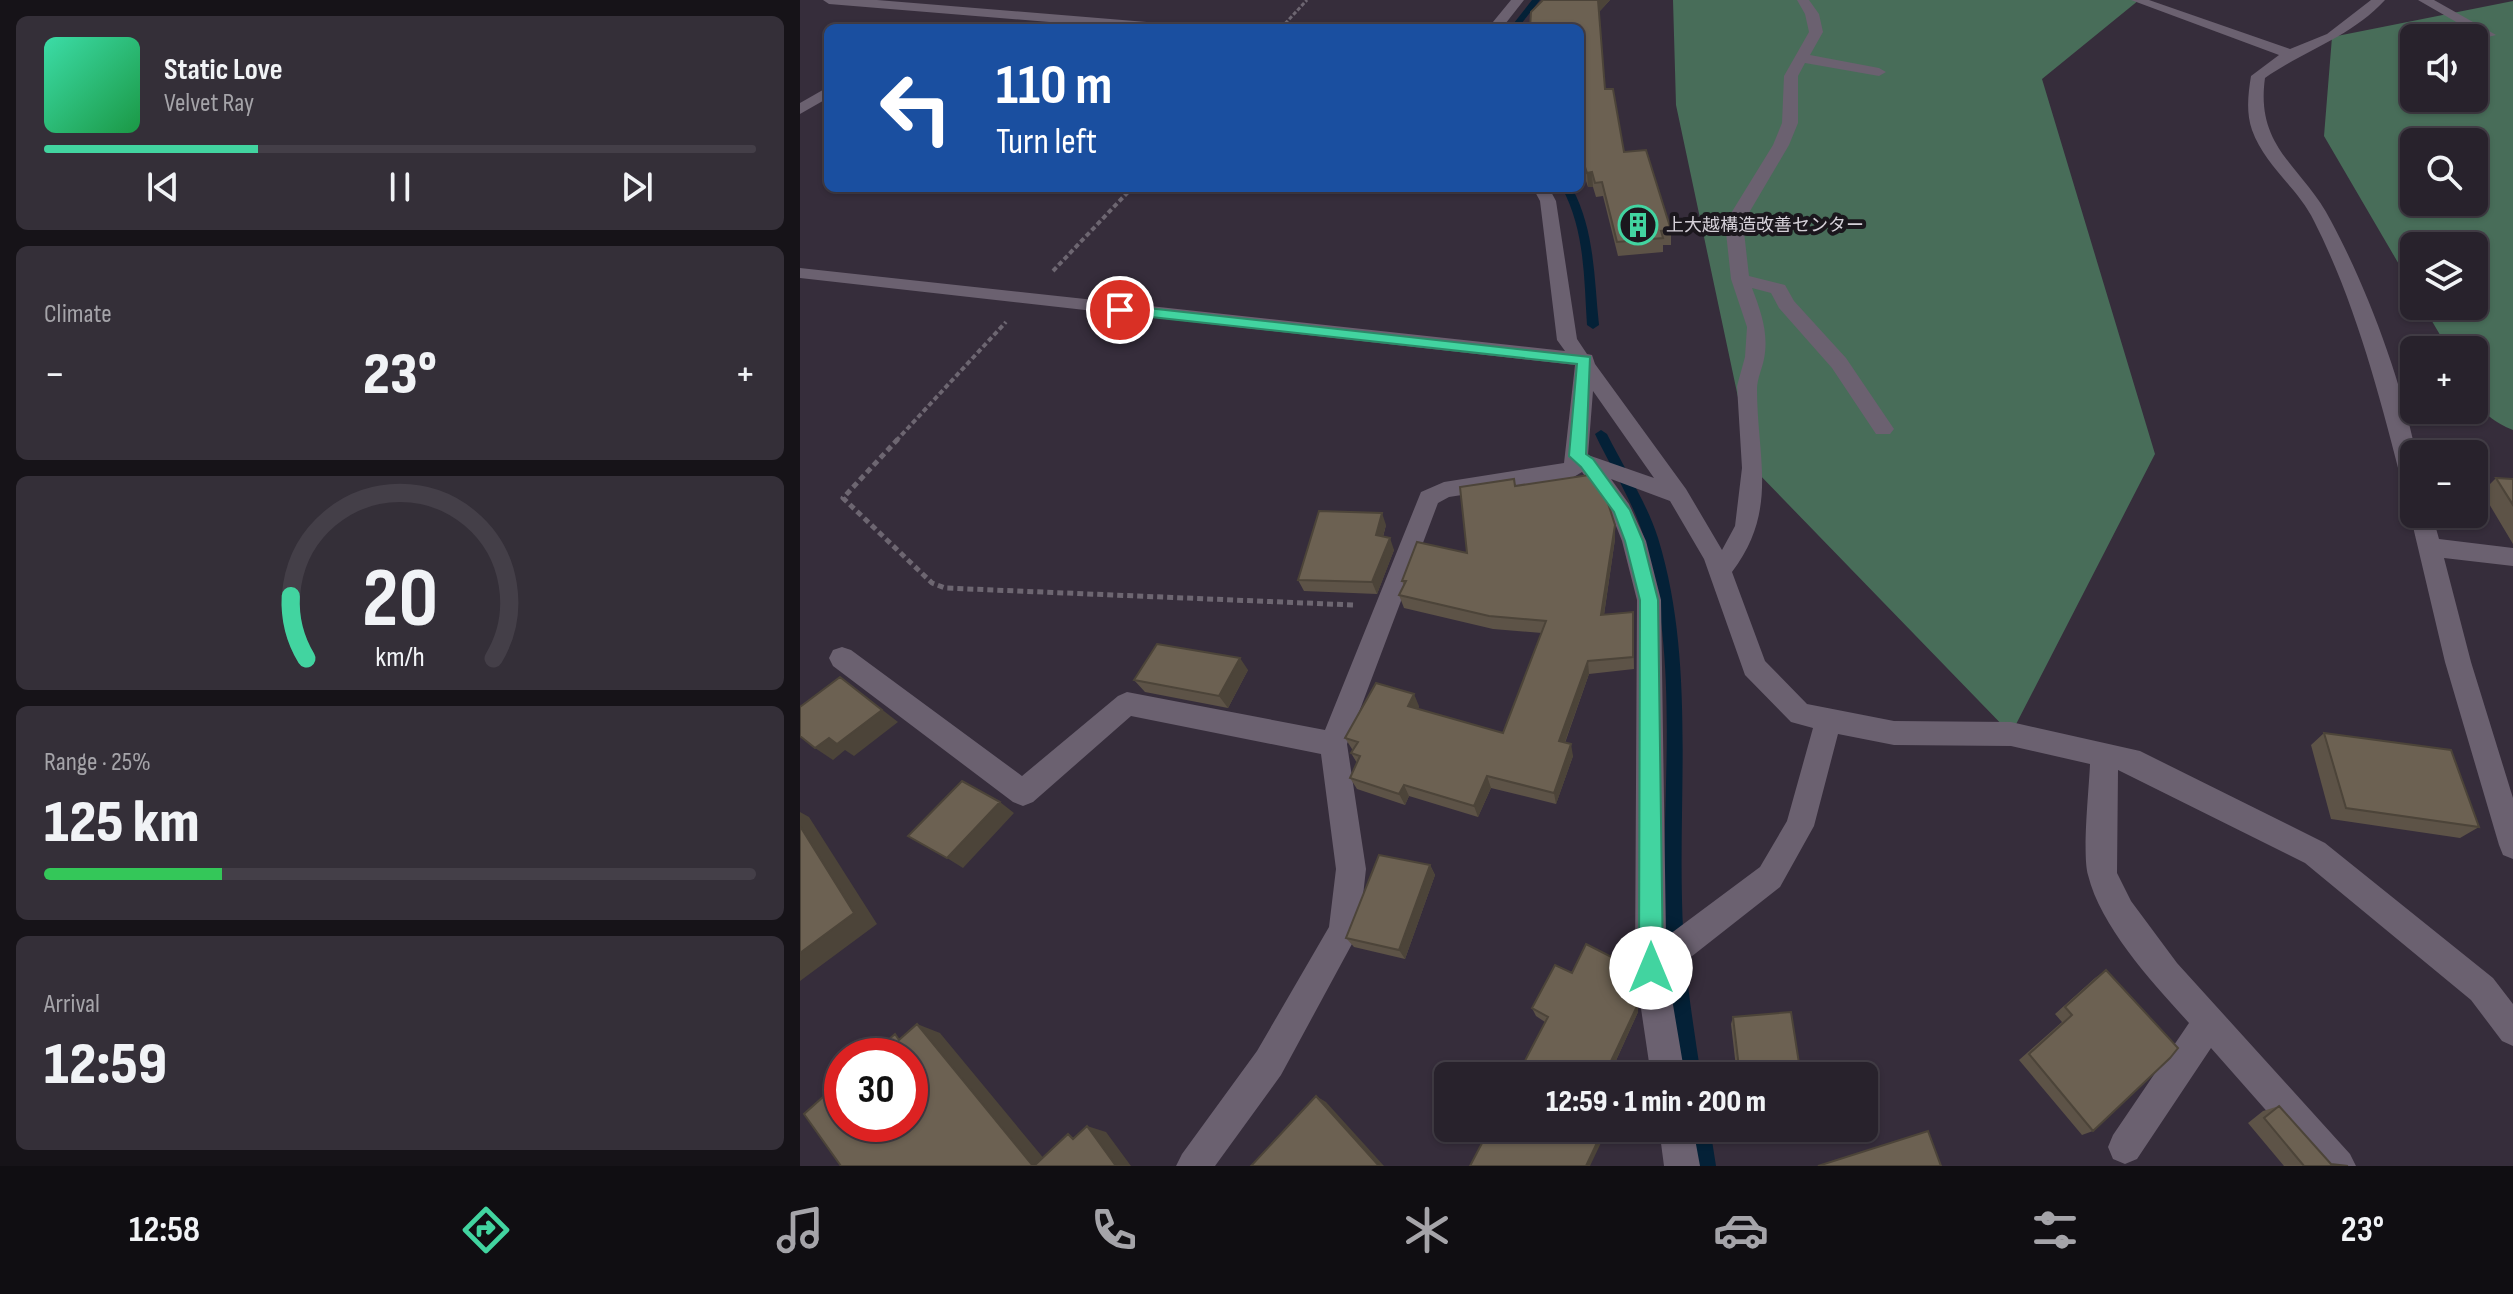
<!DOCTYPE html>
<meta charset="utf-8">
<style>
:root{--surface:#28222c;--page:#342f38;--text:#f1f3f6;--muted:#a5a4a9;--line:#443f48;--accent:#42d4a0}
body{margin:0;font-family:"Sofia Sans Condensed","Noto Sans JP",sans-serif;background:var(--page);color:var(--text);height:100vh;display:flex;flex-direction:column;font-size:30px;white-space:nowrap}
*{box-sizing:border-box;margin:0}
p{font-size:26px;color:var(--muted)}
.icon{flex:none;width:44px;height:44px;fill:none;stroke:currentColor;stroke-width:2;stroke-linecap:round;stroke-linejoin:round}
.map{position:relative;flex:1;overflow:hidden}
.side{display:flex;flex-direction:column;gap:16px;padding:16px;background:#161318;width:800px}
.side>*{flex:none}
.top-card{position:absolute;left:24px;top:24px;width:760px;height:168px;border-radius:12px;box-shadow:0 2px 6px #0004,0 0 0 2px var(--line);background:#1a4fa0;color:#fff;overflow:hidden}
.controls{position:absolute;left:1600px;top:24px;display:grid;gap:16px}
.controls a{display:grid;place-items:center;width:88px;height:88px;border-radius:12px;background:var(--surface);box-shadow:0 2px 6px #0004,0 0 0 2px var(--line);font-size:40px}
.speed{position:absolute;left:24px;top:1038px;display:flex;gap:16px;font-size:40px;font-weight:700;text-align:center}
.speed>*{display:grid;place-content:center;width:104px;height:104px;border-radius:50%;background:var(--surface);box-shadow:0 2px 6px #0004,0 0 0 2px var(--line);line-height:1}
.speed .limit{border:12px solid #d22;background:#fff;color:#111}
.pin{position:absolute;display:grid;place-items:center;width:68px;height:68px;color:#fff;margin:-34px;border:4px solid #fff;border-radius:50%;box-shadow:0 2px 8px #0007}
.me{position:absolute;width:88px;margin:-44px;rotate:0deg;stroke-linejoin:round;filter:drop-shadow(0 0 6px #0008)}
.turn{display:flex;align-items:center;gap:28px;height:168px;padding:0 40px;font-size:36px}
.turn .icon{width:104px;height:104px;stroke-width:2.5}
.turn b{display:block;font-size:56px;line-height:68px}
.big{font-size:60px;font-weight:800;line-height:1.1}
.side .card{flex:1;display:flex;flex-direction:column;justify-content:center;gap:12px;min-width:0;padding:0 28px;border-radius:12px;background:var(--page)}
.side .dial{align-items:center;gap:0}
.dial svg{height:208px;overflow:visible;fill:none;stroke:var(--line);stroke-width:7;stroke-linecap:round;text-anchor:middle}
.dial text{fill:var(--text);stroke:none}
.song{display:flex;align-items:center;gap:24px}
.cover{width:96px;height:96px;border-radius:12px;background:linear-gradient(135deg,hsl(160 70% 55%),hsl(140 70% 35%))}
.played{height:8px;border-radius:4px;background:linear-gradient(90deg,var(--accent) 30%,var(--line) 30%)}
.keys{display:flex;justify-content:space-around;direction:ltr}
.heat{display:flex;justify-content:space-between;align-items:center;font-size:44px;direction:ltr}
.charge{height:12px;border-radius:6px;background:linear-gradient(90deg,#34c759 25%,var(--line) 0)}
.trip{position:absolute;left:634px;top:1062px;width:444px;height:80px;border-radius:12px;background:var(--surface);box-shadow:0 2px 6px #0004,0 0 0 2px var(--line);font-weight:800;line-height:80px;text-align:center}
.tabs{display:flex;height:128px;justify-content:space-around;align-items:center;background:#100e12;color:var(--muted)}
.tabs .icon{width:56px;height:56px}
.tabs .active{color:var(--accent)}
.tabs b{font-size:36px;color:var(--text)}
main{display:flex;flex:1;min-height:0}
.map>svg:first-child{display:block}
</style>
<main>
<section class="side">
<div class="card">
<div class="song"><i class="cover"></i><div><b>Static Love</b><p>Velvet Ray</p></div></div>
<div class="played"></div>
<div class="keys"><svg class="icon" aria-label="previous" viewBox="0 0 24 24"><path d="M18 5L8 12l10 7zM5 5v14"/></svg><svg class="icon" aria-label="pause" viewBox="0 0 24 24"><path d="M8 5v14M16 5v14"/></svg><svg class="icon" aria-label="next" viewBox="0 0 24 24"><path d="M6 5l10 7-10 7zM19 5v14"/></svg></div>
</div>
<div class="card"><p>Climate</p>
<div class="heat"><a>−</a><b class="big">23°</b><a>+</a></div>
</div>
<div class="card dial"><svg viewBox="0 0 100 80">
<path d="M14 69A42 42 0 1 1 86 69"/>
<path d="M14 69A42 42 0 0 1 8 45" stroke="#42d4a0"/>
<text x="50" y="56" font-size="32" font-weight="700">20</text>
<text x="50" y="72" font-size="11">km/h</text>
</svg></div>
<div class="card"><p>Range · 25%</p><b class="big">125 km</b><div class="charge"></div></div>
<div class="card"><p>Arrival</p><b class="big">12:59</b></div>
</section>
<div class="map">
<svg width="1713" height="1166" viewBox="0 0 1713 1166">
<rect width="100%" height="100%" fill="#362d3b"/>
<!-- forest -->
<path fill="#486d59" fill-rule="evenodd" d="M873,0H1339L1242,79L1355,454L1211,734L953,468L876,105Z
M1713,1V430C1670,412 1674,392 1674,350H1649L1623,306H1674V246H1614V290L1524,136L1532,37ZM1614,38H1674V98H1614ZM1614,142H1674V202H1614Z"/>
<g fill="none" stroke-linecap="round" stroke-linejoin="round">
<!-- stream -->
<path fill="#042137" fill-rule="evenodd" d="M732,0H740L718,28H710Z
M762,188H772C795,230 794,279 799,325L793,329L787,325C784,279 785,230 762,188Z
M801,430L807,434C824,468 846,501 858,538C894,655 879,780 882,901C883,960 892,1018 901,1076H881C873,1018 865,960 864,901C863,780 879,656 844,538C833,501 811,468 795,434Z
M890,1128H910L916,1166H896Z"/>
<!-- path-far2 -->
<path stroke="#6d6671" stroke-width="3" stroke-dasharray="4 2" stroke-linecap="butt" d="M481,28L507,0
M326,194L331,188"/>
<!-- path-far1 -->
<path stroke="#6d6671" stroke-width="4" stroke-dasharray="5 3" stroke-linecap="butt" d="M253,271L328,192
M96,441L206,322"/>
<!-- path -->
<path stroke="#6d6671" stroke-width="5" stroke-dasharray="6 4" stroke-linecap="butt" d="M98,439L43,498L132,583L145,588L554,605"/>
<!-- street -->
<path fill="#6b6170" fill-rule="evenodd" d="M23,0H77L371,24L378,28H322L29,4Z
M711,0H724L702,28H688Z
M997,0H1009L1019,14L1023,32L1010,55L1079,68L1086,72L1079,76L1005,63L998,76V123L989,145L943,223L949,276L985,285L994,301L1046,358L1094,429L1090,434H1076L1032,368L979,308L971,293L952,288C961,312 969,333 964,359C962,369 957,379 957,389C957,458 979,510 932,572L965,661L1007,704L1094,721L1211,722L1340,751L1525,843L1693,978L1713,1004V1046L1702,1041L1671,1000L1505,863L1318,770L1317,873L1331,901L1377,963L1550,1154L1556,1166H1515L1411,1048L1337,1159L1325,1164L1313,1159L1308,1147L1313,1135L1389,1023C1354,984 1301,928 1288,875C1282,853 1289,790 1290,764L1211,746L1094,745L1038,734L1014,826L980,887L868,975L885,1076H851L835,968L837,600L822,541L811,513L782,472L772,478L649,497L638,503L547,744L566,869L559,931L481,1075L415,1166H376L382,1154L457,1051L529,927L536,869L521,754L331,716L233,802L223,806L213,802L33,666L29,658L33,650L42,647L51,650L222,776L318,696L327,692L525,730L621,492L644,482L764,463L775,365L0,278V268L765,351L757,340L740,201L733,188H749L756,201L777,339L787,354L792,355L795,364L886,489L922,550L935,526L942,468L937,386L945,357L947,327L931,279L925,223L973,145L982,123L984,76L1009,32L1005,14ZM793,391L854,478L788,455ZM811,479L870,501L904,559L945,675L991,722L1013,728L987,821L960,867L866,937L861,600L846,541L829,504Z
M1331,0H1349L1490,49L1527,34L1571,0H1585C1551,37 1505,50 1465,78C1455,149 1503,166 1531,221C1567,288 1599,374 1615,449C1617,460 1614,481 1614,495L1606,493L1603,487C1580,397 1556,304 1514,221C1498,188 1465,166 1452,130C1446,113 1448,94 1451,76L1479,55Z
M1618,0H1634L1696,35L1684,38Z
M28,87V98L0,114V103Z
M1614,508V514H1632L1639,539L1713,548V566L1644,558L1671,662L1713,798V859L1703,855L1699,845L1645,662L1610,514Z
M859,1128H893L900,1166H864Z"/>
</g>
<!-- wall -->
<path fill="#5d5347" d="M743,0H810L799,12L805,89L824,152L871,230V245H863V252L818,256L803,196L796,197L793,187H788L785,178L782,179L780,174V28Z
M1696,478L1713,479V544L1682,492Z
M715,486L815,525V539L804,615L833,612L834,669L789,674L765,743L773,756L756,804L691,788L678,817L609,796L605,805L557,789L550,778L557,763L551,753L553,750L552,749L545,738L619,706L618,709L703,733L742,633L693,629L604,608L599,595L604,586L602,581L667,553Z
M586,525L583,537L594,550L577,594L504,591L498,580Z
M448,670L428,708L345,692L334,680Z
M1524,733L1679,827L1660,838L1531,819L1511,745Z
M630,865L635,875L605,959L554,947L546,938Z
M1306,970L1293,1131L1282,1135L1219,1060L1262,1022L1255,1014L1295,978Z
M838,1004V1012L809,1076H717L745,1022L736,1016L732,1008Z
M933,1017L1001,1076H937L931,1024Z
M1479,1106L1531,1164L1548,1166H1484L1448,1123L1463,1111Z"/>
<!-- shaded-wall -->
<path fill="#4c4439" d="M798,0H810L799,12Z
M784,164L785,178L782,179L781,165Z
M792,172L793,187H788L787,173Z
M582,513L586,525L580,547L576,535Z
M815,525V539L802,628L801,615Z
M590,538L594,550L577,594L572,582Z
M440,658L448,670L428,708L419,696Z
M788,661L789,674L761,753L759,741Z
M40,677L98,722L54,756L45,750L33,760L15,748Z
M614,694L619,706L614,718L608,706Z
M771,744L773,756L756,804L754,793Z
M687,776L691,788L678,817L674,806Z
M604,785L609,796L605,805L599,794Z
M200,802L214,813L163,868L147,858Z
M0,812L9,817L77,924L0,981Z
M630,865L635,875L605,959L599,950Z
M838,1004V1012L809,1076H804Z
M117,1024L140,1033L250,1166H233Z
M516,1096L526,1102L584,1166H579Z
M287,1126L306,1132L331,1166H316Z
M804,1128H808L790,1166H786Z"/>
<!-- building -->
<path fill="#6c6152" stroke="#4c4439" stroke-width="2" d="M743,0H798L805,89H813L824,152L846,150L871,230L861,231L863,238L817,242L802,182L795,183L792,172L787,173L784,164L781,165L780,163V28H730L731,12Z
M789,475L807,500L815,525L801,615L833,612V657L788,661L759,741L771,744L754,793L687,776L674,806L604,785L599,794L550,778L560,756L551,753L558,742L545,738L576,683L614,694L608,706L703,733L746,621L689,616L599,595L606,581H602L617,542L667,553L660,487L714,479L715,486Z
M1696,478L1713,479V505Z
M519,511L582,513L576,535L590,538L572,582L498,580Z
M357,644L440,658L419,696L334,680Z
M40,677L82,710L37,744L29,738L15,748L0,736V707Z
M1524,733L1651,750L1679,827L1546,808Z
M162,781L200,802L147,858L108,836Z
M0,826L54,913L0,953Z
M579,855L630,865L599,950L546,938Z
M786,944L833,968L838,1004L804,1076H717L748,1017L732,1008L755,965L772,973Z
M1306,970L1378,1048L1370,1058L1293,1131L1229,1054L1272,1015L1265,1007Z
M991,1012L1001,1076H940L933,1017Z
M117,1024L233,1166H41L4,1114L42,1080V1124H110V1056H70L95,1034L99,1040Z
M516,1096L579,1166H451Z
M1479,1106L1531,1164L1548,1166H1504L1464,1118Z
M287,1126L316,1166H234L268,1134L273,1139Z
M690,1128H804L786,1166H670Z
M1128,1131L1141,1166H1018Z"/>
<!-- route -->
<path fill="#42d4a0" stroke="#2b8a68" stroke-width="2" d="M320,305L790,357L786,454L793,459L830,510L843,541L858,600L863,968L859,977L851,980L843,977L839,968L840,600L825,541L814,512L781,467L769,456L777,364L315,313V306Z"/>
<!-- icons -->
<defs>
<g id="building-ring" transform="scale(2)"><circle r="9.5" fill="#1b171d" stroke="#42d4a0" stroke-width="1.5"/><path d="M-4-6H4V6H1V3H-1V6H-4ZM-2.5-4.3h1.7v1.8h-1.7ZM.8-4.3h1.7v1.8H.8ZM-2.5-1h1.7V.8h-1.7ZM.8-1h1.7V.8H.8Z" fill="#42d4a0"/></g>
</defs>
<g fill-rule="evenodd">
<use href="#building-ring" x="838" y="225"/>
</g>
<g text-anchor="middle" dominant-baseline="central" stroke-width="8" stroke-linejoin="round" paint-order="stroke">
<!-- far-poi labels -->
<g font-size="18" fill="#d5d0d8" stroke="#1b171d" text-anchor="start">
<text x="866" y="225">上大越構造改善センター</text>
</g>
</g>
</svg>
<div class="controls">
<a><svg class="icon" aria-label="sound" viewBox="0 0 24 24"><path d="M4 9h4l5-4v14l-5-4H4zM17 9q2 3 0 6"/></svg></a>
<a><svg class="icon" aria-label="search" viewBox="0 0 24 24"><circle cx="10" cy="10" r="6"/><path d="M15 15l6 6"/></svg></a>
<a><svg class="icon" aria-label="layers" viewBox="0 0 24 24"><path d="M12 4l9 5-9 5-9-5zM3 14l9 5 9-5"/></svg></a>
<a>+</a>
<a>−</a>
</div>
<div class="speed"><div class="limit">30</div></div>
<div class="pin" style="left:320px;top:310px;background:#d93025"><svg class="icon" aria-label="arrive" viewBox="0 0 24 24"><path d="M6 21V4h12l-3 4 3 4H6"/></svg></div>
<svg class="me" style="left:851px;top:968px" viewBox="-20 -20 40 40"><circle r="19" fill="#fff"/><path d="M0-13L10 11 0 6-10 11z" fill="#42d4a0"/></svg>
<div class="trip">12:59 · 1 min · 200 m</div>
<div class="top-card">
<div class="turn"><svg class="icon" aria-label="left" viewBox="0 0 24 24"><path d="M17 20v-9H6M10 6l-5 5 5 5"/></svg><div><b>110 m</b>Turn left</div></div>
</div>
</div>
</main>
<nav class="tabs">
<b>12:58</b>
<svg class="icon active" aria-label="directions" viewBox="0 0 24 24"><path d="M12 3l9 9-9 9-9-9zM9 14v-3h6M13 9l2 2-2 2"/></svg>
<svg class="icon" aria-label="music" viewBox="0 0 24 24"><path d="M9 18V5l10-2v13"/><circle cx="6" cy="18" r="3"/><circle cx="16" cy="16" r="3"/></svg>
<svg class="icon" aria-label="phone" viewBox="0 0 24 24"><path d="M5 4h4l2 5-3 2q2 4 5 5l2-3 5 2v4C11 20 4 13 5 4z"/></svg>
<svg class="icon" aria-label="climate" viewBox="0 0 24 24"><path d="M12 3v18M4 7l16 10M4 17L20 7"/></svg>
<svg class="icon" aria-label="car" viewBox="0 0 24 24"><path d="M5 17H2v-5l4-1 3-4h7l3 4 3 1v5h-3M9 17h6M6 11h13"/><circle cx="7" cy="17" r="2"/><circle cx="17" cy="17" r="2"/></svg>
<svg class="icon" aria-label="filters" viewBox="0 0 24 24"><path d="M4 7h16M4 17h16"/><circle cx="9" cy="7" r="2"/><circle cx="15" cy="17" r="2"/></svg>
<b>23°</b>
</nav>
